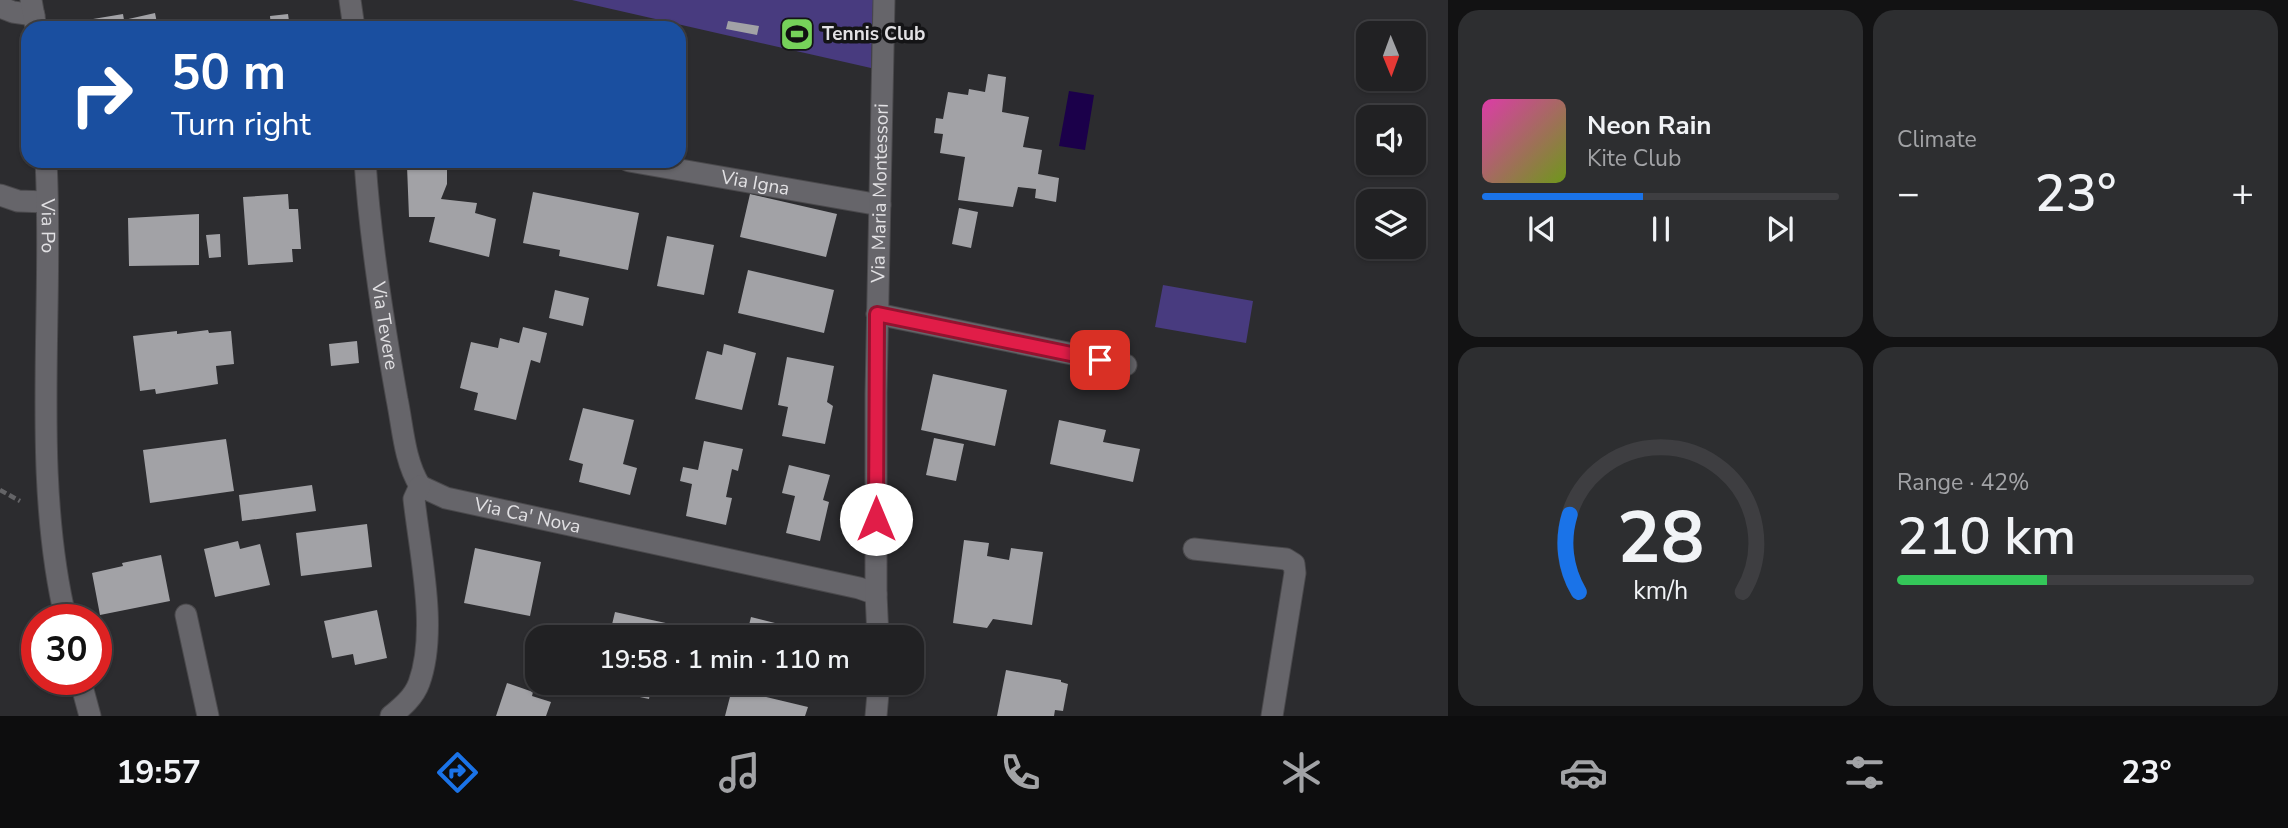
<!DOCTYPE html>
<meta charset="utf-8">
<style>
:root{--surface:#212123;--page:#2d2e30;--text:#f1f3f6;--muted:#a2a3a6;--line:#3e3e41;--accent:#1a73e8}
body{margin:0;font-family:"Nunito Sans",sans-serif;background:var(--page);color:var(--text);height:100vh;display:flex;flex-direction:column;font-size:26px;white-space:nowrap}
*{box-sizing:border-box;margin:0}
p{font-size:23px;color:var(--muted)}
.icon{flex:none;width:38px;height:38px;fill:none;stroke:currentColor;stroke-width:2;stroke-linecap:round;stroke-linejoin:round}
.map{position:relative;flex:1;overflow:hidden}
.panel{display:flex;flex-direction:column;gap:10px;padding:10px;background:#121213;width:840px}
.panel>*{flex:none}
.banner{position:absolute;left:21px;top:21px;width:665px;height:147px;border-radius:21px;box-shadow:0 2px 5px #0004,0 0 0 2px var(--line);background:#1a4fa0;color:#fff;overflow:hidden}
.needle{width:46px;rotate:179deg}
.buttons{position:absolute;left:1356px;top:21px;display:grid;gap:14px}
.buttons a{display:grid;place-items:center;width:70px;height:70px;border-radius:14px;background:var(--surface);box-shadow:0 2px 5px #0004,0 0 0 2px var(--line);font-size:35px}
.speed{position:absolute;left:21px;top:604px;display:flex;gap:14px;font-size:35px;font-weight:700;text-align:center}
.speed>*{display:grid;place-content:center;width:91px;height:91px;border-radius:50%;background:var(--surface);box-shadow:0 2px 5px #0004,0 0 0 2px var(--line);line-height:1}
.speed .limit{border:10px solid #d22;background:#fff;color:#111}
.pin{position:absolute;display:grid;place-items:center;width:60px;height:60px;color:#fff;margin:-30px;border-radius:14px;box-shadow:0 4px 10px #0006}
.me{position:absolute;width:77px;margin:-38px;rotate:0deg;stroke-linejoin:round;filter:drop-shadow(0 0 5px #0008)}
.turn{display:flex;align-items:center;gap:24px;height:147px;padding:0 35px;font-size:32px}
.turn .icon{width:91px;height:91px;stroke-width:2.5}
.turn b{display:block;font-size:49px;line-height:60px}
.big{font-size:52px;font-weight:600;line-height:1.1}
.panel .tile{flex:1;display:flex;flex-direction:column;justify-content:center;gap:10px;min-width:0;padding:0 24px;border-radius:21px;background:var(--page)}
.panel .dial{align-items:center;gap:0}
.dial svg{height:182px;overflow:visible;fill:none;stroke:var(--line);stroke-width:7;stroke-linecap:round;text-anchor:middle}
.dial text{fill:var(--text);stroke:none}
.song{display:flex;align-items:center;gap:21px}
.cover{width:84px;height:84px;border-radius:10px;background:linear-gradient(135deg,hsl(320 70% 55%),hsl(80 70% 35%))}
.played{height:7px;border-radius:4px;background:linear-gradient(90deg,var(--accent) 45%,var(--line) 45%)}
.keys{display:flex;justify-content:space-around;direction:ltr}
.heat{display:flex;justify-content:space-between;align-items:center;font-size:38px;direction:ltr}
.charge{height:10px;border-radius:5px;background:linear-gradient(90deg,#34c759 42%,var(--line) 0)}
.panel .tiles{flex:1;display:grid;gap:10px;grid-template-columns:repeat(2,1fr)}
.trip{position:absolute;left:525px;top:625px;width:399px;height:70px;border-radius:21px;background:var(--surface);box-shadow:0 2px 5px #0004,0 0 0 2px var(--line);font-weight:600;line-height:70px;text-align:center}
.tab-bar{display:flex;height:112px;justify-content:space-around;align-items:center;background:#0d0d0e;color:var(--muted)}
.tab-bar .icon{width:49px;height:49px}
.tab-bar .current{color:var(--accent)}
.tab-bar b{font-size:32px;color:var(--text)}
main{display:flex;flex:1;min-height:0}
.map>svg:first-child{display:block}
</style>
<main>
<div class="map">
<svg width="1448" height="716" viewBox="0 0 1448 716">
<rect width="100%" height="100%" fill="#2c2c2f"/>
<!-- green -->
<path fill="#483b7f" d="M572,0H873L871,68Z
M1163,285L1253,301L1246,343L1155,327Z"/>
<!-- water -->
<path fill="#1b004a" d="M1069,91L1094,95L1085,150L1059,146Z"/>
<!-- building -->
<path fill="#a2a2a6" d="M155,13L158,28H88L87,20L123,14L124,20Z
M288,14L290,28H271L270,16Z
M250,21L251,28H233V23Z
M728,21L759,26L757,35L726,29Z
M988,74L1006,77L1002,112L1029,117L1023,147L1042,150L1038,174L1059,178L1056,202L1035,198L1036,189L1018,187L1013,207L958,200L965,157L940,153L943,134L934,133L936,118L943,119L948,92L968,95L969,89L985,92Z
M95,161H137V165H95Z
M447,163V184L441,199L477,203L475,213L496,219L489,257L429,242L435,217H409L407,166Z
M533,192L639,213L628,270L559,256L560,250L523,243Z
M288,194L289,209H298L301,249H292L293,262L248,265L243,197Z
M750,194L837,214L826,257L740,237Z
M959,208L978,212L971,248L952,244Z
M199,214V265L129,266L128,218Z
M220,234L221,257L209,258L206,235Z
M667,236L714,245L704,295L657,286Z
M748,270L834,290L824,333L738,313Z
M555,290L589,298L583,326L549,318Z
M523,327L547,333L540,363L531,360L516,420L474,410L478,393L460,388L471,342L498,348L500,338L519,343Z
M208,330L209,333L231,331L234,364L216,366L218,384L156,394L155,389L140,391L133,336L177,331V334Z
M357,341L359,363L331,366L329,344Z
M724,344L756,353L742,410L695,399L707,351L722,355Z
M787,357L834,366L827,402L833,406L825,444L782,436L788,407L778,405Z
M933,374L1007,390L995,446L921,430Z
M583,408L634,420L623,464L637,468L630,495L579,482L583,464L569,460Z
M1059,420L1106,430L1103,442L1140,449L1133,482L1050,464Z
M934,438L964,444L956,481L926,475Z
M226,439L234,491L150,503L143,450Z
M704,441L743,449L738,471L732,469L726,497L732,498L726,525L686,516L692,484L680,481L683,467L698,470Z
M789,465L830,475L823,500L829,502L820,541L786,533L795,496L782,493Z
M312,485L316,511L242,521L239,495Z
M367,524L372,567L301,576L296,533Z
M964,540L989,543L987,556L1009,560L1011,548L1043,552L1032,625L993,619L987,628L953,623Z
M238,541L240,549L260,544L270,585L215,597L204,549Z
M475,548L541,562L530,616L464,603Z
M161,555L170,601L100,615L92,573L123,566L122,563Z
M377,610L387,658L355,665L353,654L332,658L324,621Z
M615,612L675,625L672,637H609Z
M751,617L811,632L809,637H746Z
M1006,670L1061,680V682L1068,684L1063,711L1055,710L1054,716H997Z
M614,682H661L658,696L650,694L649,699L612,691Z
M507,683L533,692L532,696L551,702L546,716H496Z
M732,689L808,707L805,716H725Z"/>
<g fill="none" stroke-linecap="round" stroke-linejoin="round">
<!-- street casing -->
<g stroke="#4a494c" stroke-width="23">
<g id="street">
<path d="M350,0L354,28"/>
<path d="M0,7L13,12L34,15"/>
<path id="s1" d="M365,161C370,240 383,321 397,399C403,428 404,460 420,486"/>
<path id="s2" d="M629,161L880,205"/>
<path d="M0,195L18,201L47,202"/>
<path d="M877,314L1126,365"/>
<path id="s3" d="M420,486L446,498L859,588L876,594"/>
<path d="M1194,549L1286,559L1294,564L1295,573L1272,716"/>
<path d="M186,615L208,716"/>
<path id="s4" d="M878,637L876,594V393L884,0"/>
<path d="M391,716C402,707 414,697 419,683C438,631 420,554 414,499L420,486"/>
<path d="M876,716L879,682"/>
</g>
</g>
<!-- secondary casing -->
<g stroke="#4a494c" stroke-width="23">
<g id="secondary">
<path d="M31,0L36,28"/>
<path id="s5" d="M46,161C54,310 31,475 66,620"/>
<path d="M80,679L90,716"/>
</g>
</g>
<!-- path -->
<path stroke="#646467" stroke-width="4.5" stroke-dasharray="7 3.5" stroke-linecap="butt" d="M0,490L20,501"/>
<!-- street -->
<use href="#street" stroke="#66656a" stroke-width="21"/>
<!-- secondary -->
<use href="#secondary" stroke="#66656a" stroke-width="21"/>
</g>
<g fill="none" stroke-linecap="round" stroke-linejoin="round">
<!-- route casing -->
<g stroke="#92132f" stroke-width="18">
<path id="route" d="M876,519L877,314L1100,360"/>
</g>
<!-- route -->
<use href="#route" stroke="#e11d48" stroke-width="12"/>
</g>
<!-- icons -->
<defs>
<g id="stadium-square" transform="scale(1.75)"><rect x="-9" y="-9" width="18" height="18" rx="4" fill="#76d25a" stroke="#141416"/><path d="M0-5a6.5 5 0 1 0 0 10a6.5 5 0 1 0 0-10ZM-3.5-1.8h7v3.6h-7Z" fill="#111"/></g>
</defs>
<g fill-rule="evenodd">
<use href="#stadium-square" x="797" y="34"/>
</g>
<g text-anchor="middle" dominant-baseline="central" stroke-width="7" stroke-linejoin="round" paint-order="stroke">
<!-- poi labels -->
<g font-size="19" font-weight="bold" fill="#e2e1e4" stroke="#141416" text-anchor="start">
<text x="822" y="34">Tennis Club</text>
</g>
<!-- street labels -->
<g font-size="19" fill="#e2e1e4" stroke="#141416">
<text stroke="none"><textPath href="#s2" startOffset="128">Via Igna</textPath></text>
<text stroke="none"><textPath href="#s4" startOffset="444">Via Maria Montessori</textPath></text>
<text stroke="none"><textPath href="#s5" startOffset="65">Via Po</textPath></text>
<text stroke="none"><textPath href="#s1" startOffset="166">Via Tevere</textPath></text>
<text stroke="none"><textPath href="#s3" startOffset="112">Via Ca' Nova</textPath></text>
</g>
</g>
</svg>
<div class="buttons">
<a><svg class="needle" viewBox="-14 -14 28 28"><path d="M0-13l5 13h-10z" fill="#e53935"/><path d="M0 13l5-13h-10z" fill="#a2a3a6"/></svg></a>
<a><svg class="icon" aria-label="sound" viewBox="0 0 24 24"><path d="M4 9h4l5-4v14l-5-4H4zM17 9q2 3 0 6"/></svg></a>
<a><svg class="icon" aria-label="layers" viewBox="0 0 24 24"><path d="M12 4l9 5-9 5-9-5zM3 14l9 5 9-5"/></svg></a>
</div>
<div class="speed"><div class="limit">30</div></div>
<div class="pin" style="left:1100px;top:360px;background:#d93025"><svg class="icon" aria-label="arrive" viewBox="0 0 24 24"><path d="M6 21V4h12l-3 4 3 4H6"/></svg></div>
<svg class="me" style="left:876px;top:519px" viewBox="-20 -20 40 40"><circle r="19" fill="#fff"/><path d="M0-13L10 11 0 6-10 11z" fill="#e11d48"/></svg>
<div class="trip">19:58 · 1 min · 110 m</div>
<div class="banner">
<div class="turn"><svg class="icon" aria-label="right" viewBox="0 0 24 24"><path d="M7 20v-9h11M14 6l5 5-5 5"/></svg><div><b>50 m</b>Turn right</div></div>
</div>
</div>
<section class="panel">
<div class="tiles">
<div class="tile">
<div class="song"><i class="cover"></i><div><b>Neon Rain</b><p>Kite Club</p></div></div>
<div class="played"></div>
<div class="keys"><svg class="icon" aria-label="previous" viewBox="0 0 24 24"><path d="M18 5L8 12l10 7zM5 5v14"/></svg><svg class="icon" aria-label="pause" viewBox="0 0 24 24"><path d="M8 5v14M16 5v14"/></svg><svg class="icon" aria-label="next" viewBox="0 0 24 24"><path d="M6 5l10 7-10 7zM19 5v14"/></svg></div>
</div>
<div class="tile"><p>Climate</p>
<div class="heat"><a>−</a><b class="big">23°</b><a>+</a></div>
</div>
<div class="tile dial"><svg viewBox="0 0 100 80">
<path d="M14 69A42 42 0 1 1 86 69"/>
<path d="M14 69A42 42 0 0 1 10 35" stroke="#1a73e8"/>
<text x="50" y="56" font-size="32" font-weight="700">28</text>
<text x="50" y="72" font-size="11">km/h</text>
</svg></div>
<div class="tile"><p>Range · 42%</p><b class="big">210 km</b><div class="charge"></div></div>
</div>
</section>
</main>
<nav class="tab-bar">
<b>19:57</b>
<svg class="icon current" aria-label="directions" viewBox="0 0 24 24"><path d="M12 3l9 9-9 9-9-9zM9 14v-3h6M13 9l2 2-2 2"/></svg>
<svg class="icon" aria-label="music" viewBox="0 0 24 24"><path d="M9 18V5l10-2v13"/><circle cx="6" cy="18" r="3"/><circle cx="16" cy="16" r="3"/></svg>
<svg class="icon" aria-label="phone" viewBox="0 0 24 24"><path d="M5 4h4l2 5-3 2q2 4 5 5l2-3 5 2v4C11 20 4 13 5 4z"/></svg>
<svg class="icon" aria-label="climate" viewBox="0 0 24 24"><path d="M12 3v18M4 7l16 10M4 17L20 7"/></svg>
<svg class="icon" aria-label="car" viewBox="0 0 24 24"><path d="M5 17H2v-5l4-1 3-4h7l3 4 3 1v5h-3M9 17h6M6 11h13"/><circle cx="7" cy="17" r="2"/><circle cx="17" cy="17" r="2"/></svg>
<svg class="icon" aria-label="filters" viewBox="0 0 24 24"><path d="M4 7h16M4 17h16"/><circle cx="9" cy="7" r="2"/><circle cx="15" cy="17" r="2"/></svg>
<b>23°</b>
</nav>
